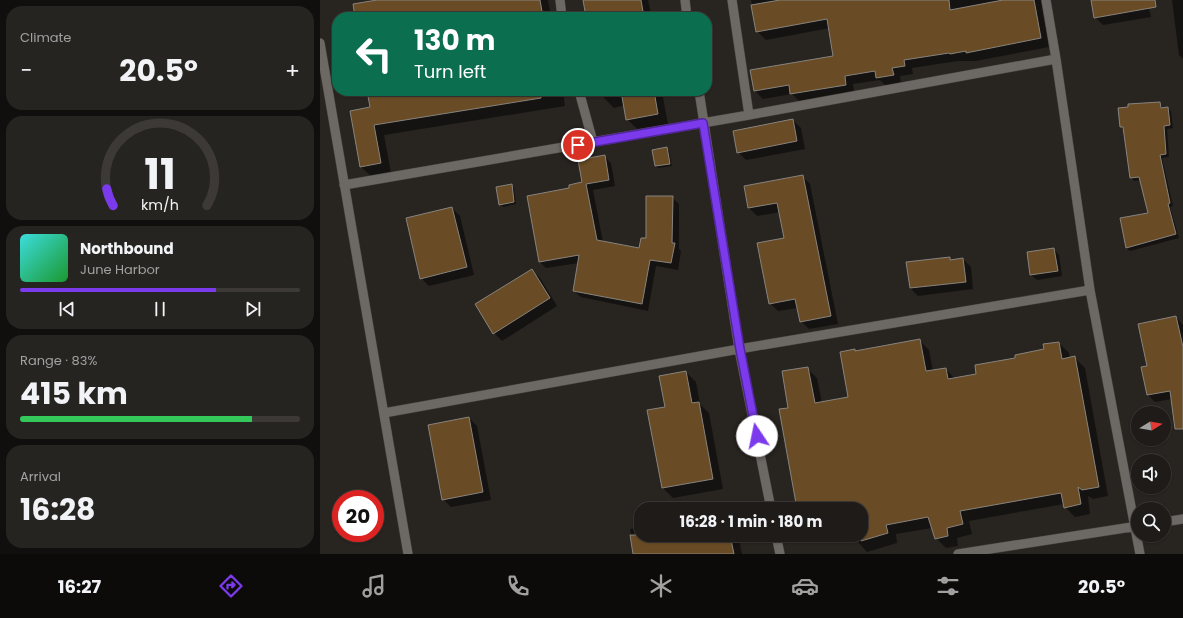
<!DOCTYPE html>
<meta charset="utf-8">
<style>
:root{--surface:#1e1b18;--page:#262421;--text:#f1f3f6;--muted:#a1a1a2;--line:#3c3937;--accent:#7c3aed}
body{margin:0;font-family:Poppins,sans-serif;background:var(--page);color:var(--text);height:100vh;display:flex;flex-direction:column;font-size:15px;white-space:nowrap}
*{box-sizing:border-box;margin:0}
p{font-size:13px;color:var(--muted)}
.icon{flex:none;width:22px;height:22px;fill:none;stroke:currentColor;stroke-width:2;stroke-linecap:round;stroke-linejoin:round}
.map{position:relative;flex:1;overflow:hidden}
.panel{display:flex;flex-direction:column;gap:6px;padding:6px;background:#100f0d;width:320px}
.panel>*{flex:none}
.banner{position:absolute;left:12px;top:12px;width:380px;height:84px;border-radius:16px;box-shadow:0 1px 3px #0004,0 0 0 1px var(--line);background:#0b6e4f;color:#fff;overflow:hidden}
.needle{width:26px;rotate:79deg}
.fabs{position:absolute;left:811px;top:406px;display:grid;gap:8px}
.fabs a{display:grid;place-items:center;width:40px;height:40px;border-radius:50%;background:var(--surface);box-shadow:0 1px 3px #0004,0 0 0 1px var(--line);font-size:20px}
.speed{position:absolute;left:12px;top:490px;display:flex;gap:8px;font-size:20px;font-weight:700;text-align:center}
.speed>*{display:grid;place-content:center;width:52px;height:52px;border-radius:50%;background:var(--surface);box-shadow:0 1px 3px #0004,0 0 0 1px var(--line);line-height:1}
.speed .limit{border:6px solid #d22;background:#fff;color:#111}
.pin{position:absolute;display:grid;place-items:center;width:34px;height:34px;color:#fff;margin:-17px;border:2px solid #fff;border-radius:50%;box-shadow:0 1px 4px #0007}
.me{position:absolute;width:44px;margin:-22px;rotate:349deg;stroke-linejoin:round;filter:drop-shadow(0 0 3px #0008)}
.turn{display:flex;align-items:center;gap:14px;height:84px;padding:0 16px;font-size:18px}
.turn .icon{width:52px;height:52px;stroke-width:2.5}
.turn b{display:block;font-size:28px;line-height:34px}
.big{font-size:30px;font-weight:700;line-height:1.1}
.panel .tile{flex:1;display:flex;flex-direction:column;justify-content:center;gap:6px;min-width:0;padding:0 14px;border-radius:16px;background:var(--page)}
.panel .dial{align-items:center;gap:0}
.dial svg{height:104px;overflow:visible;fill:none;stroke:var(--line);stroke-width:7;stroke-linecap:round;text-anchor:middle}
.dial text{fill:var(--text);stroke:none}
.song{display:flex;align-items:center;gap:12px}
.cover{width:48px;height:48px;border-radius:6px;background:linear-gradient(135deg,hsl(180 70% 55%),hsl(130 70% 35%))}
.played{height:4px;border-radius:2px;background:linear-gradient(90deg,var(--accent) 70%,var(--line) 70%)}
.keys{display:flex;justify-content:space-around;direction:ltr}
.heat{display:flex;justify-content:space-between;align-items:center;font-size:22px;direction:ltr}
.charge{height:6px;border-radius:3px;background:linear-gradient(90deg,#34c759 83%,var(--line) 0)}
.trip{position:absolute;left:314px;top:502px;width:234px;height:40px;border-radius:16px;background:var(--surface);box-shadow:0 1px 3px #0004,0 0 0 1px var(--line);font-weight:700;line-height:40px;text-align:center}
.tabs{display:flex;height:64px;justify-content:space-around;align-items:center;background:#0c0b0a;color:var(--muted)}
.tabs .icon{width:28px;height:28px}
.tabs .current{color:var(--accent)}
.tabs b{font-size:18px;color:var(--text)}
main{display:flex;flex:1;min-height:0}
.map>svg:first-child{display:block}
</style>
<main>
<section class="panel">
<div class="tile"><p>Climate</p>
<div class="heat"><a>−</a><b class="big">20.5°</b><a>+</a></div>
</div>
<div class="tile dial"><svg viewBox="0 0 100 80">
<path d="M14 69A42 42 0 1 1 86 69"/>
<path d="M14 69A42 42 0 0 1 9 56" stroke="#7c3aed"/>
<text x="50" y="56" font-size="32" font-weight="700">11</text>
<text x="50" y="72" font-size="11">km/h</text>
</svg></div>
<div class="tile">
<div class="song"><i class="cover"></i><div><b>Northbound</b><p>June Harbor</p></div></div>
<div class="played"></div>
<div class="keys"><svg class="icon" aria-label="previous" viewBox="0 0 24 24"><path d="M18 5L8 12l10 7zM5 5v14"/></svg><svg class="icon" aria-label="pause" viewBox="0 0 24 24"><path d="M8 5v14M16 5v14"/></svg><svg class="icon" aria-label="next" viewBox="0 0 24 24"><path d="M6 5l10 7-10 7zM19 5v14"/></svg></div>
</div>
<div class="tile"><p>Range · 83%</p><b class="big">415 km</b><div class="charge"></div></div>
<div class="tile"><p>Arrival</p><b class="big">16:28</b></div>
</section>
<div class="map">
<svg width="863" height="554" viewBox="0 0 863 554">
<rect width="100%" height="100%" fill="#282420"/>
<!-- shadow -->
<path fill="#0007" d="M63,0H228L231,17H36Z
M264,0H328L332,17H267Z
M431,0H721L729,47L656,61H638L592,68L593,74L580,76L581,83L566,86L560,80L533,84L534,93L480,102L472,94L443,99L435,91L514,57L510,28L446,40L437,31Z
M772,0H827L831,17L783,25L775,17Z
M852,0H863V59L859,55Z
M48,91H243L245,106L64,135L71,173L52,177L41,167L31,112L51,108Z
M283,91H347L348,96L343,97L348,124L317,129L307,119L305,105L294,108L284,98Z
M840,103L843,108H848L851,111L853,128L847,129L849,157L842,158L853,206L850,207L859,238L810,251L806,248L829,214L821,180L814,181L811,177L804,130L801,127L799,109Z
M473,120L481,128L485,149L426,160L418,152Z
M347,148L349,151L352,166L338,168L336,166L333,151Z
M284,156L291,163L295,186L273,190L283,242L320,250L352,197L359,204V249L361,251L358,270L336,266L328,311L261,297L254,291L259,263L226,268L220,262L250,189L263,183Z
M482,176L490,184L518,324L489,329L481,321L478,308L458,311L450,303L465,238L460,212L437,216L429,208L425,187Z
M191,185L194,188L196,204L183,207L180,204Z
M132,208L140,216L154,275L109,286L101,278Z
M734,249L739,255L742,276L717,280L711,275L708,253Z
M629,258L632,260L643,259L651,267L653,289L598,296L590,288Z
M212,270L220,278L237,306L182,341L174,333Z
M856,317L863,325V430L855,423L852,399L835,402L828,395L823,368L829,367Z
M599,340L609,350L613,371L626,369L635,379L657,375L696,358L725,350L739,343L749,353L750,358H755L765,368L788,496L773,499L768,496L770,514L755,517L745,507L744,504L649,521L652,534L637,538L638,546L626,548L616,538L612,528L576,534L577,543L547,552L538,542L536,535H541V509H478L470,408L487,368L497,378L502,403L529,398L534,350L536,352Z
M366,372L376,382L380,404L389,413L403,489L353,498L343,488L346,408Z
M149,418L157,426L171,500L131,507L123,499Z
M321,527V535H418L422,554H314L310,529Z"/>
<!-- building -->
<path fill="#694c25" stroke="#87837e" d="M57,0H220L223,17H35L33,4Z
M263,0H321L324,17H266Z
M460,0H629L630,10L683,0H714L721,38L646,53V51L630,54L629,53L584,60L585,66L572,68L574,75L556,78L555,71L525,76L526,85L470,94L469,85L434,91L430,70L513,56L507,19L436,32L431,5Z
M771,0H835L836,7L774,18Z
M47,91H221V98L54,125L61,163L40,167L30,111L50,107Z
M301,91H334L338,114L306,120Z
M840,102L841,108L848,107L850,125L844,126L846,154L840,155L850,203L848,204L856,234L806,248L800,218L828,213L819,177L810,178L803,127H800L798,108L808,107V104Z
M473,119L477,141L417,153L413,131Z
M347,147L350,164L335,166L332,150Z
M285,155L289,180L266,184L277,240L319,248L321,238H326V196H353L352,243H355L351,263L330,260L322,304L253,291L259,255L219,262L207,196L249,188V185L262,182L258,160Z
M483,175L511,316L480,322L475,299L449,304L437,243L464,238L457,203L428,208L424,186Z
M192,184L194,202L179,205L176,187Z
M132,207L147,267L100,279L86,218Z
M734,248L738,271L710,275L707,252Z
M630,257V260L643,258L646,282L590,288L586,262Z
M212,269L230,298L173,334L155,304Z
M856,316L863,347V429H855L850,391L827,395L821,367L827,366L818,324Z
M600,339L606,371L626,368L628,379L656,374L655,365L695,358V355L724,349L723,344L739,342L742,359L755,356L779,487L762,490L758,487L761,504L744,508L741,493L640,511L643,524L627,528L628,536L615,539L608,517L566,525L568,533L541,541V509H531L530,503L497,509H477L459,409L468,408L462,371L488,367L495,403L528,397L520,352L535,349V351Z
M366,371L372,403L379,402L393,479L342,488L327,410L345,407L339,376Z
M149,417L163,492L122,500L108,425Z
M310,535H410L414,554H313Z"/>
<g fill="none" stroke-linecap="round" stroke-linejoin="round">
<!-- lane casing -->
<g stroke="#45423e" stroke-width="10">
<path id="lane" d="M240,0L242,17
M365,0L367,17
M412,0L429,115
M726,0L736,59L770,290L820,554
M0,43L88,554
M259,91L273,142
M379,91L419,349L451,509
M24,185L429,115L736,59
M64,413L419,349L770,290
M844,522L863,519
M456,535L460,554
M638,554L818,526"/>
</g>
<!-- lane -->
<use href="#lane" stroke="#6c6863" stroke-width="9"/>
</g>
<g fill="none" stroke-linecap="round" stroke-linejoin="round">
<!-- route casing -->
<g stroke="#51269a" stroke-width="10">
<path id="route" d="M258,145L383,123L420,349L437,436"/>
</g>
<!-- route -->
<use href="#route" stroke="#7c3aed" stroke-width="7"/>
</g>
</svg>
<div class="fabs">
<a><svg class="needle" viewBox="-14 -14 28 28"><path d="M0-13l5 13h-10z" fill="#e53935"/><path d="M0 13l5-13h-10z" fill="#a1a1a2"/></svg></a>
<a><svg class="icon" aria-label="sound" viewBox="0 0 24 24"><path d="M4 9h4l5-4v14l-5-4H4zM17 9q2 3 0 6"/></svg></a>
<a><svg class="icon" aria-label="search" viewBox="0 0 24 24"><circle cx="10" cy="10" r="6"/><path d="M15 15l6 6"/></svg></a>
</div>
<div class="speed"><div class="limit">20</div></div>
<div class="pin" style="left:258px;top:145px;background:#d93025"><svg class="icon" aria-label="arrive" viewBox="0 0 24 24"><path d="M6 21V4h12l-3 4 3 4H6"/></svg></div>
<svg class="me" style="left:437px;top:436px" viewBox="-20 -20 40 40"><circle r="19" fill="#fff"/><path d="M0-13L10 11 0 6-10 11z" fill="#7c3aed"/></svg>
<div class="trip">16:28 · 1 min · 180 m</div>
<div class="banner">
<div class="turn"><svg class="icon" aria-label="left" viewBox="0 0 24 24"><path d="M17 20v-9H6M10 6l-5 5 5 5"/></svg><div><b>130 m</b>Turn left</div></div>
</div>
</div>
</main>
<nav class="tabs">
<b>16:27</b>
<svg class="icon current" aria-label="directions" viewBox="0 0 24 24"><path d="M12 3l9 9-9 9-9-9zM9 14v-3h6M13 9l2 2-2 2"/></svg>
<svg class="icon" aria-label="music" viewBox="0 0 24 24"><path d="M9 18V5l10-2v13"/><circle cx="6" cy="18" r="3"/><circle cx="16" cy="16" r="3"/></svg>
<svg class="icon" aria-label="phone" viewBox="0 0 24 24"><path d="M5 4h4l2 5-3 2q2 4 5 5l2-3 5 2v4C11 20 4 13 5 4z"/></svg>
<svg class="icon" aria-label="climate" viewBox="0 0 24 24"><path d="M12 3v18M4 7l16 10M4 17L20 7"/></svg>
<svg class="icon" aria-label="car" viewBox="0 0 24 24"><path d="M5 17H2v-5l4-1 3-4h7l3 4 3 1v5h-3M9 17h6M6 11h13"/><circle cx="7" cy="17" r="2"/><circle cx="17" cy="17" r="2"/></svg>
<svg class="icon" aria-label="filters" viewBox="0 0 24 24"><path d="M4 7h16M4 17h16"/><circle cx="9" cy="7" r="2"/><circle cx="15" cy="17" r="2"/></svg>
<b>20.5°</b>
</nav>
